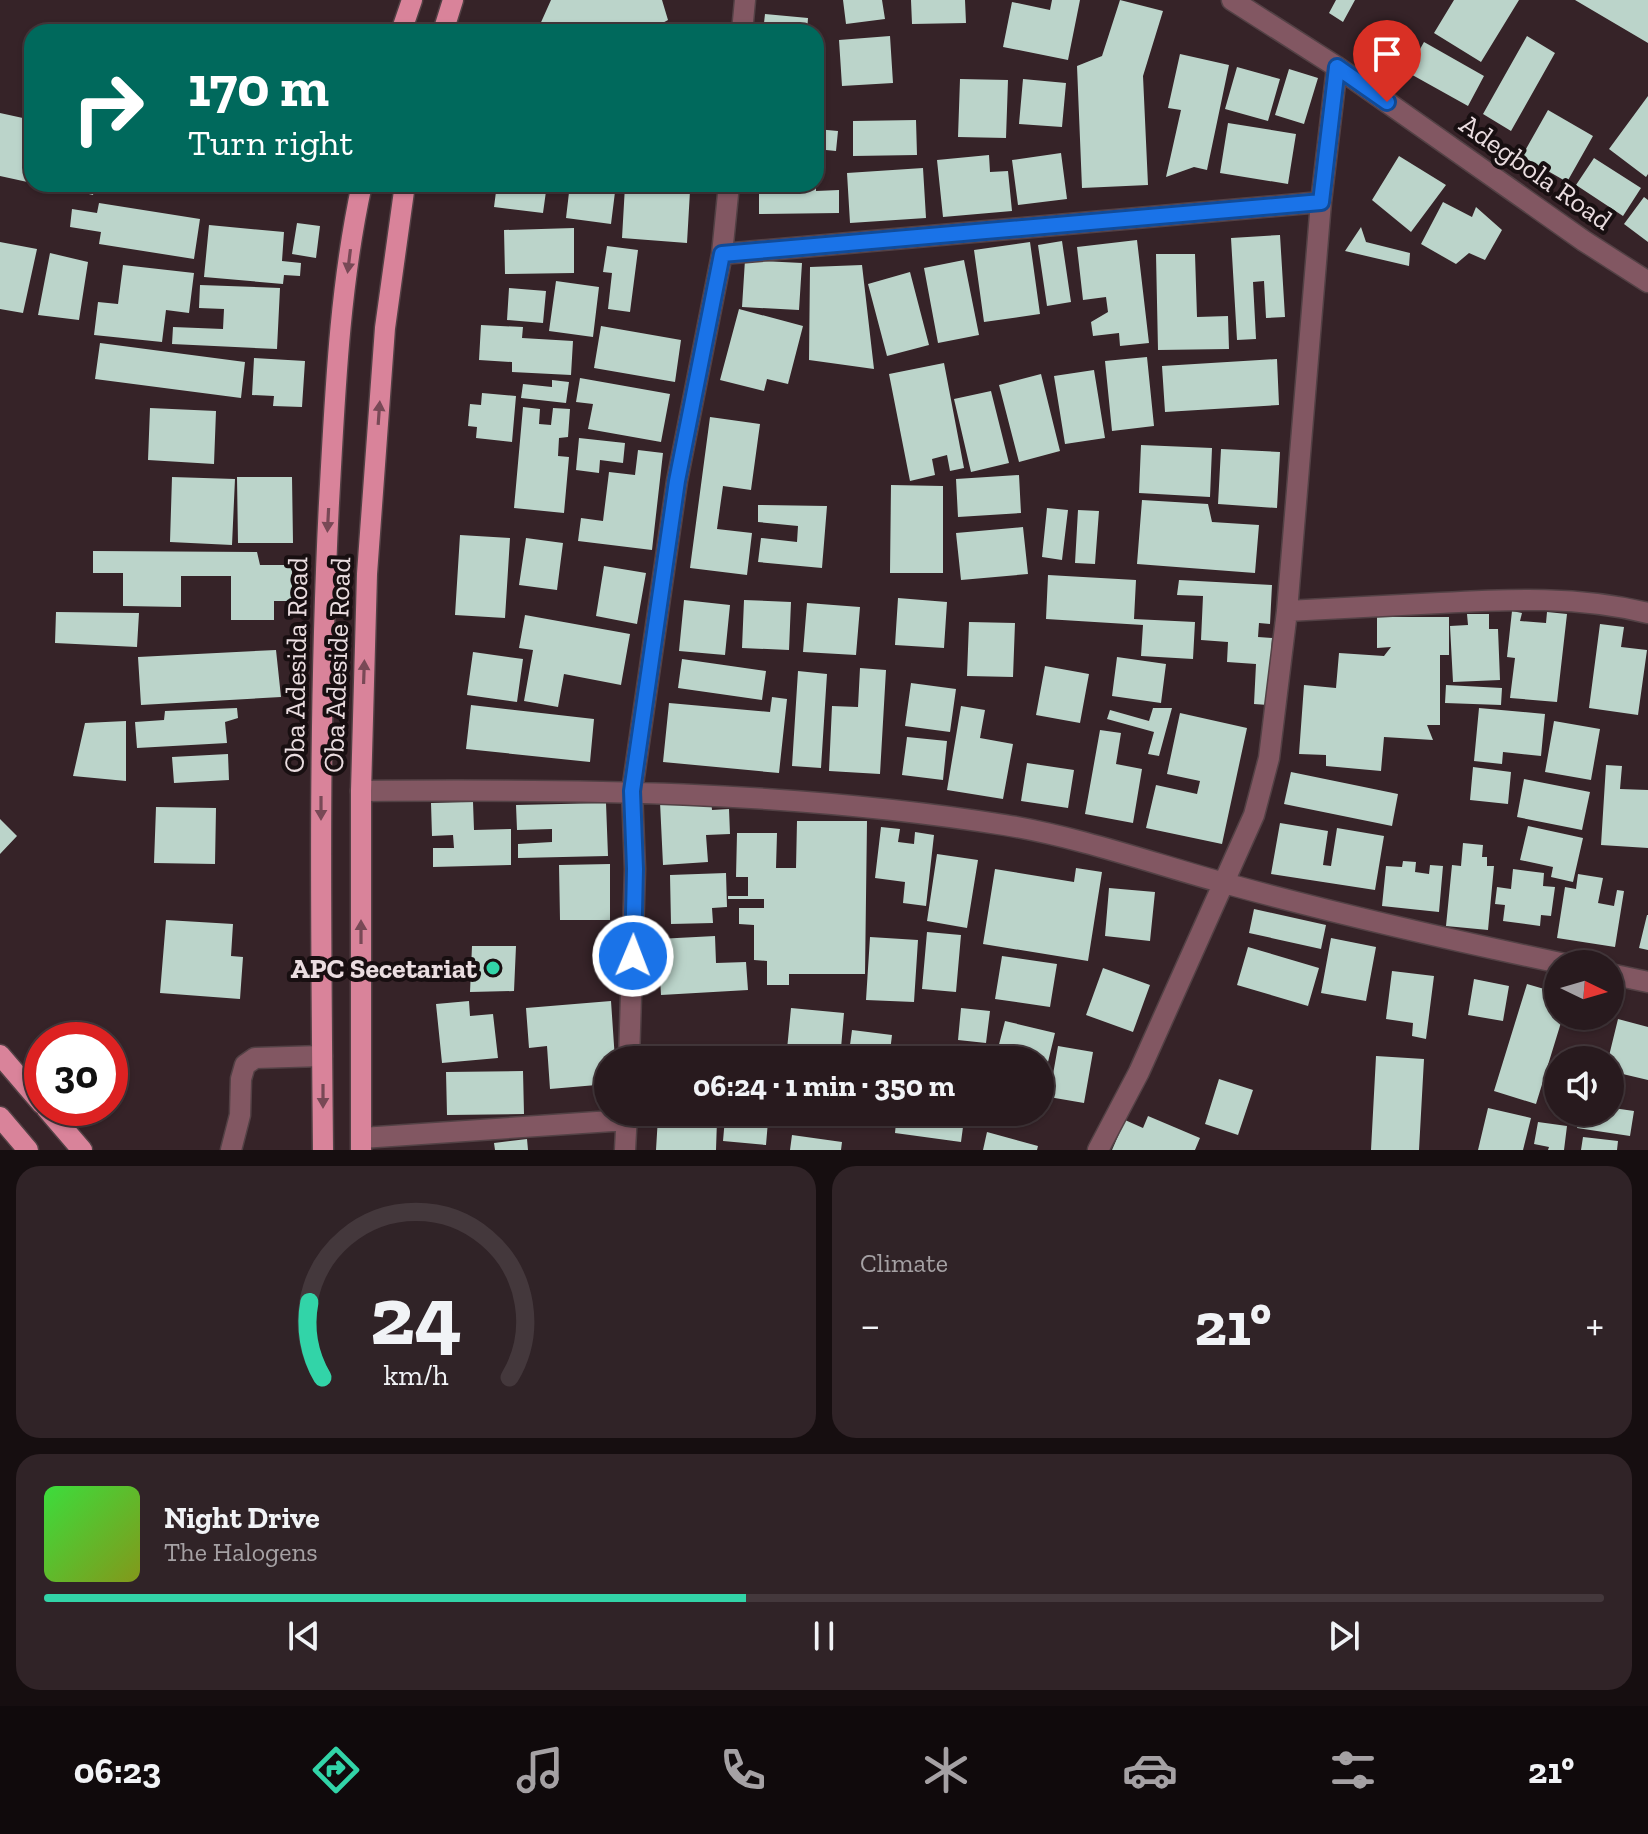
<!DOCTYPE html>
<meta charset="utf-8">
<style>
:root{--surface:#281a1e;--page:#302327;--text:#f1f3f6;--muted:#a5a1a4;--line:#44383c;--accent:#32d4a8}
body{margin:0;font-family:"Zilla Slab",serif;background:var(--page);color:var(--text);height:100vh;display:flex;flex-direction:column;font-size:30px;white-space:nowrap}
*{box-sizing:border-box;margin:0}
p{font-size:26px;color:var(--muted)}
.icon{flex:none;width:44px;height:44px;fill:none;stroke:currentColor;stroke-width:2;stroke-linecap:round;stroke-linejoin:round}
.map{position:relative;height:1150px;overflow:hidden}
.panel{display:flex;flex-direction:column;gap:16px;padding:16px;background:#160e10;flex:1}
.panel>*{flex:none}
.hud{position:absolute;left:24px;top:24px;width:800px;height:168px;border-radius:24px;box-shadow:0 2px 6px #0004,0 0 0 2px var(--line);background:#00695c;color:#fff;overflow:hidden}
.needle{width:52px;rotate:95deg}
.tools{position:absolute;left:1544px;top:950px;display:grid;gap:16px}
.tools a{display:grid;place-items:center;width:80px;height:80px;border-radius:50%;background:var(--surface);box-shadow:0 2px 6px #0004,0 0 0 2px var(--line);font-size:40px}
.speed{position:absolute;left:24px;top:1022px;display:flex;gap:16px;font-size:40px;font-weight:700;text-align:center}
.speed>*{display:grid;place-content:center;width:104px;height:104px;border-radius:50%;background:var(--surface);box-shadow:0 2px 6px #0004,0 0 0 2px var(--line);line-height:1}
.speed .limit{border:12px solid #d22;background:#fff;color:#111}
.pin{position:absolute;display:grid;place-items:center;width:68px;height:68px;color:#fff;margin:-82px -34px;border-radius:50% 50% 50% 0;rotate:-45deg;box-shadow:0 0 8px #0007}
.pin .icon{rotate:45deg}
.me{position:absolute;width:88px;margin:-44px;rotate:1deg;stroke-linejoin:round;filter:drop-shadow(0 0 6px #0008)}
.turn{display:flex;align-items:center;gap:28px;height:168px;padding:0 32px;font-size:36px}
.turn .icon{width:104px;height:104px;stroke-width:2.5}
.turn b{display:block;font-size:56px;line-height:68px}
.big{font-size:60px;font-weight:700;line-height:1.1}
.panel .widget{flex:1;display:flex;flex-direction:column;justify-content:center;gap:12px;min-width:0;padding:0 28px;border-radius:24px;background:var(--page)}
.panel .dial{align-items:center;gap:0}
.dial svg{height:208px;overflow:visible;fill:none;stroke:var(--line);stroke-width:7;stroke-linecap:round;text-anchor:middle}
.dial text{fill:var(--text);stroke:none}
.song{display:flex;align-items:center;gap:24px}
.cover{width:96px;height:96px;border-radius:12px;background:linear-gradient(135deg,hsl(120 70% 55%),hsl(70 70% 35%))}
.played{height:8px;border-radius:4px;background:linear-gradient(90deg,var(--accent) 45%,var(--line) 45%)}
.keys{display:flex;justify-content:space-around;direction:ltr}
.heat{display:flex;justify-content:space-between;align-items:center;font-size:44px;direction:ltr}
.panel .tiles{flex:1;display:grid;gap:16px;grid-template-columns:1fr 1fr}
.widget:last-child{grid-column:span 2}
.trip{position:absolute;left:594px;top:1046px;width:460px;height:80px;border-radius:40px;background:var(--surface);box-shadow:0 2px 6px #0004,0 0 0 2px var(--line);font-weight:700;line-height:80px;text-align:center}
.menu{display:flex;height:128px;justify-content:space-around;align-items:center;background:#100a0c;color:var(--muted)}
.menu .icon{width:56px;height:56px}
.menu .current{color:var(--accent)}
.menu b{font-size:36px;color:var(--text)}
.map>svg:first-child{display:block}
</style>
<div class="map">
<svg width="1648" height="1150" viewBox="0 0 1648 1150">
<rect width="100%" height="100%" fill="#362328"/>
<!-- building -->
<path fill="#bbd4ca" d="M551,0H662L668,20L646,32H554L538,29Z
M843,0H882L885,19L846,24Z
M911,0H965L966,23L912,24Z
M1052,0H1080L1068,60L1003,47L1012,2L1050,10Z
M1120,0L1163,11L1143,76L1148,185L1082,188L1077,66L1102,56Z
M1336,0H1355L1343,22L1329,13Z
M1454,0H1519L1481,62L1434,33Z
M1575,0H1648V43Z
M765,14L808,18L807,32H763Z
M890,36L893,83L842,86L839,40Z
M1527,36L1555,53L1511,131L1483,114Z
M1424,42L1484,76L1468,106L1407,72Z
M1180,54L1229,65L1207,170L1194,167L1166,177L1181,110L1168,108Z
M1237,67L1280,79L1268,121L1225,109Z
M1289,69L1318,78L1304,124L1275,115Z
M960,79L1008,80L1006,138L958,137Z
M1023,79L1066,83L1062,127L1019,124Z
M1648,96V174L1646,177L1609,149Z
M1548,110L1593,136L1567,182L1522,156Z
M0,113L32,120V183L0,176Z
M916,120L917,155L853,156V121Z
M1228,123L1296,134L1288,184L1220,173Z
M816,129L838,131L836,151L816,149Z
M1061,153L1067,199L1018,205L1012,160Z
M989,155L990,172L1008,171L1012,211L943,217L937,160Z
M1399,156L1446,185L1411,232L1372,200Z
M1594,158L1641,188L1623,216L1576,185Z
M923,168L926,218L850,223L847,173Z
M47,184H95L93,195Z
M497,184H547L543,213L494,207Z
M570,184H616L611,224L566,218Z
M759,184H816V191L839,190V213L759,214Z
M625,186L690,191L687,243L622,238Z
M1644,197L1648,200V242L1624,224Z
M1443,202L1472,217L1476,207L1502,230L1485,260L1469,253L1456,264L1421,244Z
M99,203L200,219L194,259L99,244L101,232L70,227L72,209L97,213Z
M297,223L320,226L316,258L292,254Z
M209,225L284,232L282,261L301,263L300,276L284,275L283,284L204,277Z
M1361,227L1366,242L1410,253L1409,266L1345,251Z
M574,228V273L505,274L504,230Z
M1280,235L1285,317L1266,318L1264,281L1253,282L1256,339L1237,340L1231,238Z
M1137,240L1149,343L1120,346L1119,333L1093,336L1091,322L1108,312L1106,297L1083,300L1077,247Z
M1062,241L1071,302L1047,306L1038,245Z
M0,242L37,249L23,313L0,309Z
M1030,242L1040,314L984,322L974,250Z
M607,246L638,250L630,312L608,309L612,273L603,272Z
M50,253L88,262L79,320L38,315Z
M1156,254H1195L1197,317L1228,316L1229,349L1158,350Z
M745,260L802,263L799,310L742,307Z
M964,260L979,335L938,343L924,268Z
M123,265L194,273L189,313L166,310L162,342L94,335L98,302L118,304Z
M862,265L874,369L809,360L810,267Z
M910,272L929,345L887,356L868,284Z
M556,281L599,287L593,337L549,331Z
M200,285L280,288L277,349L172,344L173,327L223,329L224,309L199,308Z
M509,288L546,291L543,323L507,320Z
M739,309L803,326L788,384L767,379L764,391L720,380Z
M481,325L523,327L522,338L573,341L571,375L512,372V362L479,360Z
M601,326L681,340L675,382L594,368Z
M100,343L245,362L241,398L95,379Z
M1147,357L1154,426L1112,431L1105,361Z
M254,358L305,361L302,407L273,406L274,396L252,395Z
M1277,359L1279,405L1165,412L1162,366Z
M944,363L964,468L950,471L947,455L932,459L935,475L910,481L889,374Z
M1094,370L1105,438L1065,444L1054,376Z
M1041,374L1060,451L1019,462L999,385Z
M580,378L670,394L661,442L588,429L593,404L576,402Z
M552,380L569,382L566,403L521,398L523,384L552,387Z
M991,391L1009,463L971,472L954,399Z
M482,393L516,396L512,442L476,438L477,427L468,426L470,404L481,405Z
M523,407L540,409L539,424L551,425L553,408L570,409L568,437L559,438L558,456L569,457L564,513L514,508Z
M150,408L216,411L214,464L148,460Z
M710,417L760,424L751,490L723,486L717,529L752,533L747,575L690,568Z
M579,438L625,443L623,463L600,460L599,473L576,470Z
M1141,445L1212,448L1210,497L1139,493Z
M1221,449L1280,452L1277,508L1218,504Z
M638,450L663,453L652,550L578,541L581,518L603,521L609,472L635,475Z
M1019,475L1021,513L958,517L956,479Z
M172,477L235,479L232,545L170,542Z
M237,477H292L293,543H238Z
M891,485L943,486V573H890Z
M1142,500L1208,504L1212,522L1259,525L1255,573L1137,564Z
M758,505L827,506L822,568L758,562L761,538L797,542L798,526L758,522Z
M1047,508L1068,510L1062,560L1042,557Z
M1078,510L1099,511L1095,564L1075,563Z
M1023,527L1028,574L961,580L956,533Z
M460,535L510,538L505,618L455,615Z
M526,538L563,543L557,590L519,585Z
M93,551L257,552L260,565H292V601H274V620H231V576H181V607L123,606V573H93Z
M604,566L646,573L637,624L596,616Z
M1048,575L1136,580L1134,619L1195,622L1193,659L1141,656L1143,625L1046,619Z
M1179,580L1272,585L1270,624L1259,623L1258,637L1272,638L1268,705L1254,704L1256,664L1227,662L1228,642L1201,640L1203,596L1177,595Z
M898,598L947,602L944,648L895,645Z
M684,600L730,605L725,655L679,651Z
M744,600L791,602L789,650L742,648Z
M807,603L860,607L856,655L803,652Z
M1512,611L1522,613L1520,621L1546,623L1547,612L1567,614L1557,702L1510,698L1515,658L1507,657Z
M56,612L139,613L137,647L55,643Z
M1467,614H1489V629H1498L1500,680L1453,682L1450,626L1468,625Z
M525,615L630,634L621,685L564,674L558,707L524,701L533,650L519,648Z
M1377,617H1449V655H1440V725H1427L1433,740L1384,737L1381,771L1326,766V755L1299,754L1304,685L1336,688L1339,653L1384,656L1391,647L1377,648Z
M969,622L1015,623L1013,677L967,676Z
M1600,624L1624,627L1621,647L1647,650L1638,715L1589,708Z
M276,650L281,697L141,705L138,657Z
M473,652L523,659L517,702L467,695Z
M1117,657L1166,664L1161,703L1112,696Z
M682,659L766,671L762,700L678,688Z
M1045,666L1089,674L1080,723L1036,715Z
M860,668L886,670L880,774L829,771L832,706L858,707Z
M798,671L827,674L821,768L792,766Z
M911,683L956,689L950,732L905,726Z
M1446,685L1502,688L1501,705L1445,703Z
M772,697L787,699L779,773L663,762L669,703L770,712Z
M471,705L594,719L590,762L466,749Z
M961,706L985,710L980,738L1013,744L1003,799L947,790Z
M237,708L238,718L225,722L227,743L137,748L135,722L164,720L165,711Z
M1153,708H1172L1159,756L1148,754L1154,732L1107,719L1110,710L1149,721Z
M1479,708L1545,714L1541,756L1503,752L1502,764L1474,761Z
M1180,713L1247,728L1222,844L1146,828L1156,785L1197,794L1200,781L1167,774Z
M126,721V781L73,776L85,723Z
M1554,721L1600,729L1591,780L1545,772Z
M1100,730L1121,733L1116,764L1142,769L1133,823L1085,814Z
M907,737L947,741L943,780L902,775Z
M228,754L229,780L174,783L172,757Z
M1027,763L1074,770L1068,808L1021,801Z
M1606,765L1622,766L1620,789L1648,790V848L1601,845Z
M1473,767L1511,772L1508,804L1470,800Z
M1291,772L1398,794L1392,826L1284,804Z
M1524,779L1590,792L1582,830L1517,817Z
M711,799L712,810L729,809L730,834L706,835L708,862L663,865L660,802Z
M473,802L474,830L511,829V865L433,867V848H454L453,835L432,836L431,803Z
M606,803L608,856L518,858V844L552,842V829L517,830L516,805Z
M156,807L216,808L215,864L154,863Z
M0,819L17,836L0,854Z
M797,821H867L865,974H789V985H767V961L754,960V925L739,924V908H764V899H728V896H748V877H736L737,833H777L776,868H796Z
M1280,823L1328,831L1323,865L1331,866L1337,828L1384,836L1375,890L1271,874Z
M1528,826L1583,838L1573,882L1551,877L1553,867L1520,860Z
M881,827L900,829L898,842L914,844L915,832L934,835L926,906L903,903L905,882L875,878Z
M1463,843L1483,845L1482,857H1487V866H1494L1488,930L1446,926L1452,865L1461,866Z
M937,854L978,860L967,928L927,921Z
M1403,861L1416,862L1415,872L1429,874L1430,865L1443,866L1439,912L1382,906L1386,866L1402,867Z
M610,864V920H560L559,865Z
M1076,868L1102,872L1088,961L983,944L995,869L1074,882Z
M1513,869L1544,873L1543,886L1555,887L1551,916L1541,915L1540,926L1503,921L1505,905L1495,904L1497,887L1511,889Z
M726,873L727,907L712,908L713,923L671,924L670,875Z
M1578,874L1603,878L1598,903L1614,906L1617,890L1624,891L1615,947L1557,938L1565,887L1576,889Z
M1109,888L1155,892L1150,941L1105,936Z
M1254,909L1326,925L1321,949L1249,933Z
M1647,915H1648V950L1639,948Z
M166,920L233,924L231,956L243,957L240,999L160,993Z
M927,932L961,935L956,992L922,989Z
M715,936L716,963L746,962L748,990L661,995L658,939Z
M870,937L918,940L914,1002L866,1000Z
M1331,938L1376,947L1366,1001L1321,993Z
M472,946H516L514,991L470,992Z
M1248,947L1319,968L1308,1006L1237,985Z
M1002,956L1057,964L1050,1007L995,999Z
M1103,968L1150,985L1133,1032L1086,1015Z
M1392,971L1434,976L1426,1039L1412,1036L1413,1023L1386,1019Z
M1474,979L1509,986L1503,1021L1468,1015Z
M1527,984L1558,993V1016H1563L1536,1104L1494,1091Z
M469,1001L470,1016L493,1014L498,1058L442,1063L436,1004Z
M611,1001L615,1060H608V1084L550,1089L547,1046L529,1048L526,1008Z
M791,1008L844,1013L840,1060H786Z
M961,1008L990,1011L986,1043L958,1040Z
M1618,1019L1648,1027V1080L1610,1071L1608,1060Z
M1005,1021L1055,1033L1041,1091L1040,1060H995Z
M852,1030L892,1035L889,1060H848Z
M906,1045L973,1053L972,1060H904Z
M1058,1046L1093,1052L1084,1103L1049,1097Z
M1376,1056L1424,1059L1419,1150H1371Z
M523,1071L524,1114L447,1115L446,1072Z
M1219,1079L1253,1090L1238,1135L1205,1124Z
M1610,1085L1617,1086L1613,1108L1634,1111L1630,1136L1577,1128L1580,1112H1610Z
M1488,1108L1531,1118L1523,1150H1478Z
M828,1112H883L881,1125L828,1119Z
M897,1112H965L961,1142L895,1133Z
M1148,1116L1200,1138L1195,1150H1112L1125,1120L1143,1128Z
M658,1117L717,1120L716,1150H656Z
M725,1118L768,1121L766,1145L723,1141Z
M1538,1122L1567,1126L1564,1150H1548L1549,1147L1534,1144Z
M987,1132L1038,1146L1037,1150H983Z
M792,1135L842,1142L841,1150H790Z
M1583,1137L1618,1141L1617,1150H1581Z
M527,1139L528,1150H495L494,1143Z"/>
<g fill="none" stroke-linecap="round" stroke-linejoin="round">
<!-- minor casing -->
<g stroke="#534145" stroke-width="23">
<path id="minor" d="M1232,0L1337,67L1584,241L1648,282
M742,32L745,0
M722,254L1321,202
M1287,611C1338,608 1389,606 1440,603C1511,599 1579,596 1648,613
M361,791C576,789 792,791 1005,825C1079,837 1152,863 1224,883C1337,914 1451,940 1565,964
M1610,974L1648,982
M629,1060L635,869L632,791L677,481L722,254L729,184
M362,1138L627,1120
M231,1150L240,1115L241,1079L245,1065L255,1058L322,1056
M625,1150L627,1112
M1098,1150L1139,1072L1254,815L1269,758L1287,611L1321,202L1337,67"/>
</g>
<!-- major casing -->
<g stroke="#534145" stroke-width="23">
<path id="major" d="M401,32L412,0
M443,32L453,0
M0,1055L42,1104
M46,1108L82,1150
M0,1117L28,1150
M323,1150C321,934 318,718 329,503C335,396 339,289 362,184
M361,1150V791L367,574L385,328L405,184"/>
</g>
<!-- minor -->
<use href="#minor" stroke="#825762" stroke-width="20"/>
<!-- major -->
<use href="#major" stroke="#d9839a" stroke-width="20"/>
</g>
<!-- one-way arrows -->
<defs><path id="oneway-solid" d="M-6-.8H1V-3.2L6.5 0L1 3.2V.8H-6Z" transform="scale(2)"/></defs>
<g fill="#784956">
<use href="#oneway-solid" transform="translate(349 261) rotate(97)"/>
<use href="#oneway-solid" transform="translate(379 413) rotate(-86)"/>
<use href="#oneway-solid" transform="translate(328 520) rotate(93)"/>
<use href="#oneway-solid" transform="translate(364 672) rotate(-88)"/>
<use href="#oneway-solid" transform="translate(321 808) rotate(90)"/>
<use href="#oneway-solid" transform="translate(361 932) rotate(-90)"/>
<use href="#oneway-solid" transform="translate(323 1096) rotate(90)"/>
</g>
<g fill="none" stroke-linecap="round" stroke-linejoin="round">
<!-- route casing -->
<g stroke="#114b97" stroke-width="20">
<path id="route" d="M633,956L635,869L632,791L677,481L722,254L1321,202L1337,67L1387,102"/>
</g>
<!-- route -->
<use href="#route" stroke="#1a73e8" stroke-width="14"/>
</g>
<!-- markers -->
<circle fill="#32d4a8" stroke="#180f11" stroke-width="3" cx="493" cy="968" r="8"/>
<g text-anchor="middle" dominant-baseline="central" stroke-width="8" stroke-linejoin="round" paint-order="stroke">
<!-- street labels -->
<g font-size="28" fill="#eadde0" stroke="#180f11">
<text transform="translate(1536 172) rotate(35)">Adegbola Road</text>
<text transform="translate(296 665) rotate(-89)">Oba Adesida Road</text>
<text transform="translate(337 665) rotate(-88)">Oba Adeside Road</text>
</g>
<!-- poi labels -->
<g font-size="28" font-weight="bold" fill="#eadde0" stroke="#180f11" text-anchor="end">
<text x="477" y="968">APC Secetariat</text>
</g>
</g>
</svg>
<div class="tools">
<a><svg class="needle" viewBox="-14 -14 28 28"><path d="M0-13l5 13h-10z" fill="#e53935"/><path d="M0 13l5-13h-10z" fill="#a5a1a4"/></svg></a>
<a><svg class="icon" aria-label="sound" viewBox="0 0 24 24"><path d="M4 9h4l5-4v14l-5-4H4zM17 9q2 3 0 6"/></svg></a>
</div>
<div class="speed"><div class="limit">30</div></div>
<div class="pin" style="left:1387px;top:102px;background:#d93025"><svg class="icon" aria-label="arrive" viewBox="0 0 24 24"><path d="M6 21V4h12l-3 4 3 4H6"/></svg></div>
<svg class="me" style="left:633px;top:956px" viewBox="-20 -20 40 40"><circle r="17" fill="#1a73e8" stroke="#fff" stroke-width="3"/><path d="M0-11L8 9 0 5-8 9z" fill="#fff"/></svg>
<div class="trip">06:24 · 1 min · 350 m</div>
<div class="hud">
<div class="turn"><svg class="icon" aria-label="right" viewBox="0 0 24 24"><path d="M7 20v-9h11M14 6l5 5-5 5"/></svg><div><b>170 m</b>Turn right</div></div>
</div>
</div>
<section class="panel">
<div class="tiles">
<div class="widget dial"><svg viewBox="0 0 100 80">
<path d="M14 69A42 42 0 1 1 86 69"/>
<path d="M14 69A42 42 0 0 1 9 40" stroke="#32d4a8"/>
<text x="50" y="56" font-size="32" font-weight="700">24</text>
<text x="50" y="72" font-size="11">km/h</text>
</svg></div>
<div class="widget"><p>Climate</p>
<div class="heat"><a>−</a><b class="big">21°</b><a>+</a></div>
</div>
<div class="widget">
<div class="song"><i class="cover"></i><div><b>Night Drive</b><p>The Halogens</p></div></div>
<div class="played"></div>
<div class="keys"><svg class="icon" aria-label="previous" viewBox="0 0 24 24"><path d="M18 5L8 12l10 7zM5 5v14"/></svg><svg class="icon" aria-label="pause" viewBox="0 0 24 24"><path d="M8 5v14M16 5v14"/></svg><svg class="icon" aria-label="next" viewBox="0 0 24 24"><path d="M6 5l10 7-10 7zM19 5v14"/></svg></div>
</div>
</div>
</section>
<nav class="menu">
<b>06:23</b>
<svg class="icon current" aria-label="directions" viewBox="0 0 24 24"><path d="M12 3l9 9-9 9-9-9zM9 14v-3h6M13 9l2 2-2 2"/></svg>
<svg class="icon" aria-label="music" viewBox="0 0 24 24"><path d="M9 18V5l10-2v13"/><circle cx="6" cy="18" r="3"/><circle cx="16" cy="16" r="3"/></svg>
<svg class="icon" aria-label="phone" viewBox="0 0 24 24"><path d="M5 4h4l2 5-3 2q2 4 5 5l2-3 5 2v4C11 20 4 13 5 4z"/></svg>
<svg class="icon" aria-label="climate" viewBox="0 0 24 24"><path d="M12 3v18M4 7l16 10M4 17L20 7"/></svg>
<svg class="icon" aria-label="car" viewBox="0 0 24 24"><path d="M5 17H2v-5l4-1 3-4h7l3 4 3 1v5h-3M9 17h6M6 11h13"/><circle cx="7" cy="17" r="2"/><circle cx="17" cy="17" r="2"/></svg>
<svg class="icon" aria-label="filters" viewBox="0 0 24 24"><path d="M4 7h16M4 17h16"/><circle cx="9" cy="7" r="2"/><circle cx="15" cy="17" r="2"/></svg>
<b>21°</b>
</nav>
